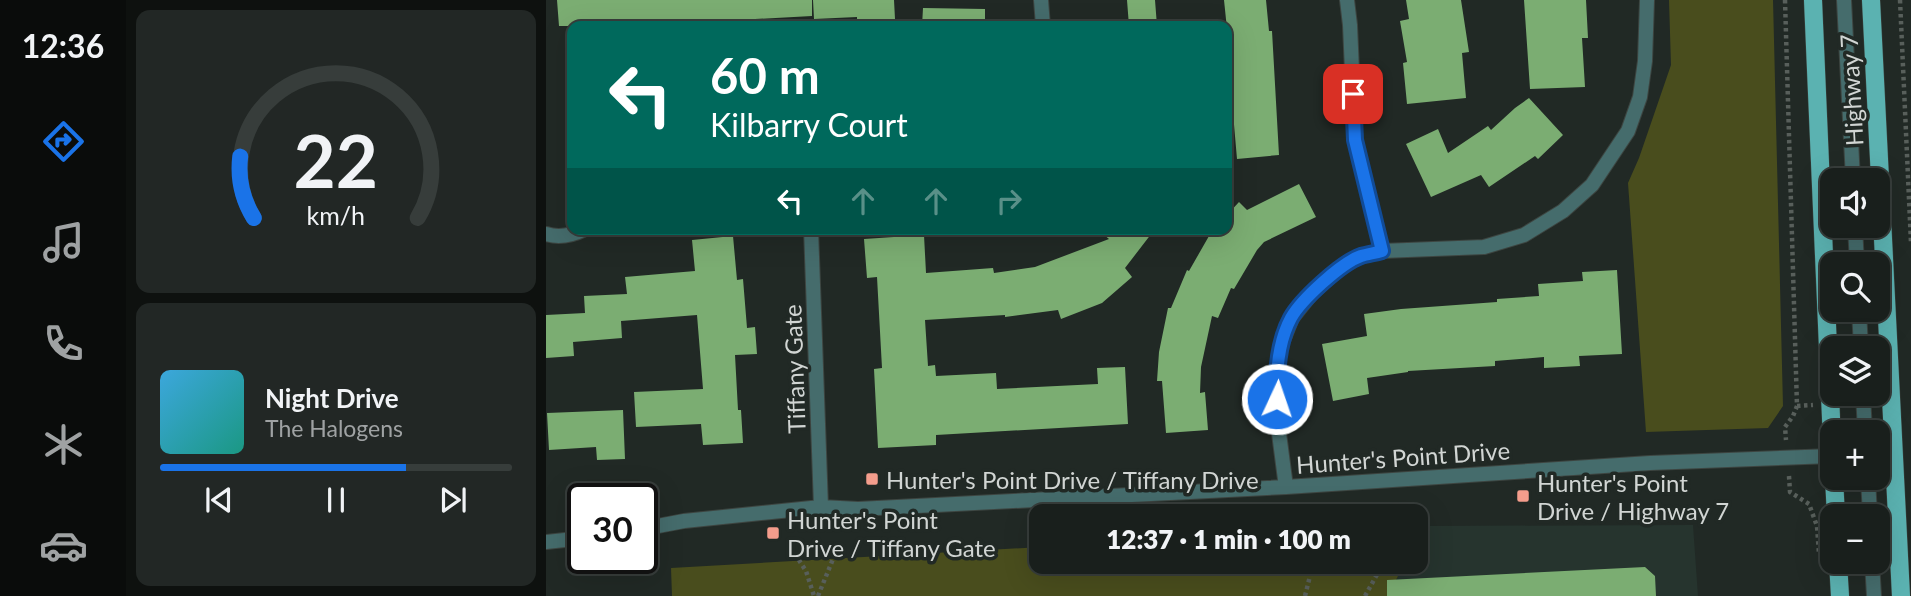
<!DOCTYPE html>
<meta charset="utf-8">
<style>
:root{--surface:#191f1c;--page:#222725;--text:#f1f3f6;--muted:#9fa2a3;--line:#373d3b;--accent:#1a73e8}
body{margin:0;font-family:Lato,sans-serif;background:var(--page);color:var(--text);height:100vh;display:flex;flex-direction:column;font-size:26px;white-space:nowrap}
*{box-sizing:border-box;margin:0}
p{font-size:23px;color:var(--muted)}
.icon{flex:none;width:38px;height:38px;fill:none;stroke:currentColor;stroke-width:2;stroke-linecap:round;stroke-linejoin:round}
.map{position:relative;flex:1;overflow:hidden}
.panel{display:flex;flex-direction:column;gap:10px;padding:10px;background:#0e110f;width:420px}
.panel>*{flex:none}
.banner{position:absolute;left:21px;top:21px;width:665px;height:214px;border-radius:14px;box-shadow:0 7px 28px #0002,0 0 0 2px var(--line);background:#00695c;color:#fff;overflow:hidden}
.controls{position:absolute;left:1274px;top:168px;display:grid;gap:14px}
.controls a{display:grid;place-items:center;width:70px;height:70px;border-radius:14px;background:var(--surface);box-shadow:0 7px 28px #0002,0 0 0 2px var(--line);font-size:35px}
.speed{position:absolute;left:21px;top:483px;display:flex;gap:14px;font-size:35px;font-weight:700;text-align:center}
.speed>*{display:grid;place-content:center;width:91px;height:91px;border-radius:50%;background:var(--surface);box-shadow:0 7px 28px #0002,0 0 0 2px var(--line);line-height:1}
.speed .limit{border:4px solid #111;border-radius:10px;background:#fff;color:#111}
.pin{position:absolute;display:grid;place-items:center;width:60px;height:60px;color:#fff;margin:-30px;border-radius:14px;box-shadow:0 4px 10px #0006}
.me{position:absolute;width:77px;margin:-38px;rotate:3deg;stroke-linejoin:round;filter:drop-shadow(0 0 5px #0008)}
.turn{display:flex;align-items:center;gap:24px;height:147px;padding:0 28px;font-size:32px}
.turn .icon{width:91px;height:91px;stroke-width:2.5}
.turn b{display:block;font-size:49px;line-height:60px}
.lanes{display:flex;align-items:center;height:66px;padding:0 28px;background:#0003;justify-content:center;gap:35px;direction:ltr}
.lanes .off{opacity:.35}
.panel .card{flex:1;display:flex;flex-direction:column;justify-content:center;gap:10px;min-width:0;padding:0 24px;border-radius:14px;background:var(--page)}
.panel .dial{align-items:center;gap:0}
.dial svg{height:182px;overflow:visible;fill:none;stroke:var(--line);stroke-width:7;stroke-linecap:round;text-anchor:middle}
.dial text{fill:var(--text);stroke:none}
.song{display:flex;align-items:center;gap:21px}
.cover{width:84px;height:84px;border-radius:10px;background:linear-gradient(135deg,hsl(200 70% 55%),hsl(170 70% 35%))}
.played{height:7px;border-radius:4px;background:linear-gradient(90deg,var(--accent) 70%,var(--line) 70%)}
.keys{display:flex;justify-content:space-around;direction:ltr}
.trip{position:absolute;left:483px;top:504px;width:399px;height:70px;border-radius:14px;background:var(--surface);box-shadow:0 7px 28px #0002,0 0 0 2px var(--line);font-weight:800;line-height:70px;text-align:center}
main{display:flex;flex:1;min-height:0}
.tabs{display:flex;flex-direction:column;width:126px;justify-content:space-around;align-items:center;background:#0a0c0b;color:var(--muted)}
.tabs .icon{width:49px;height:49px}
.tabs .current{color:var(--accent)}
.tabs b{font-size:32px;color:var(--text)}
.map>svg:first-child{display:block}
</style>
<main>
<nav class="tabs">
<b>12:36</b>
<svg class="icon current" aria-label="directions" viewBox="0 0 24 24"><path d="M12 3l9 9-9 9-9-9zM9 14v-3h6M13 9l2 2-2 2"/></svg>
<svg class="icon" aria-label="music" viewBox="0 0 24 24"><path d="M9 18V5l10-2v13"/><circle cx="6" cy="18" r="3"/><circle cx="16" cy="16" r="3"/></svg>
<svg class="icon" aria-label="phone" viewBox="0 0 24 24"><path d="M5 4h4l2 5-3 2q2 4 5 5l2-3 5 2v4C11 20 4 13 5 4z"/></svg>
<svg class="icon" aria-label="climate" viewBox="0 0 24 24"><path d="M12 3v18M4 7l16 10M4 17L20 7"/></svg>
<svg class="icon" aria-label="car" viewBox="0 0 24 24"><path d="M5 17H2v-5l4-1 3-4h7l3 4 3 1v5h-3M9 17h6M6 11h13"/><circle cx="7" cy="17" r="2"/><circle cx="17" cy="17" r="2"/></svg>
</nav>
<section class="panel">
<div class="card dial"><svg viewBox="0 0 100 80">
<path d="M14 69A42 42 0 1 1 86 69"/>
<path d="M14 69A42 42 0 0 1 8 42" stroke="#1a73e8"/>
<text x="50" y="56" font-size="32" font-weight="700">22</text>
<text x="50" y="72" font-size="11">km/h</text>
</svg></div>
<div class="card">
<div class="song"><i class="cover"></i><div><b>Night Drive</b><p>The Halogens</p></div></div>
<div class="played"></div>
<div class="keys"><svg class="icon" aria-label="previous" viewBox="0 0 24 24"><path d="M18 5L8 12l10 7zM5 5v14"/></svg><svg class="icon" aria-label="pause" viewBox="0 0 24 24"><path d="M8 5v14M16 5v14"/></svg><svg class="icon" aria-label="next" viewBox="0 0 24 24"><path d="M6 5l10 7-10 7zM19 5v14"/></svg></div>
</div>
</section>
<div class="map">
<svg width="1365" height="596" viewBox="0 0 1365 596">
<rect width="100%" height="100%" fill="#212925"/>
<!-- built -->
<path fill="#26342e" d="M1147,525L1152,596H842L859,562H870V541L877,526Z"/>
<!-- green -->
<path fill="#494d1d" d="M1123,0H1227L1237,406L1222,428L1100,432L1082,183L1093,158L1125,65Z
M495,547V562H859L842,596H126L125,568Z"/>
<!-- building -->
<path fill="#7bad72" d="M11,0H266V16L136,23V20L62,23L63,25L48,26H13Z
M267,0H348L349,19L311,20V17L268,19Z
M581,0H609L611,26H583Z
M678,0H720L723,31H726L733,155L691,159L687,113L683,29H681Z
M860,0H915L923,52L916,53L920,98L861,104L857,63L861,62L854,21L863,19Z
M978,0H1040L1042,38H1036L1039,87L984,89Z
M377,8L439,9V26H376Z
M983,98L1017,135L992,159L989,156L943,187L935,175L885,197L860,144L892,129L902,153L942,126L945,130L969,108Z
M753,184L770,217L718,242L711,250L688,289L685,288L672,318L666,316L655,367L654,393L659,392L662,430L620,433L616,381H611L613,352L622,308H625L641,270L643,271L667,229H681V215L693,202L701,210Z
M551,229H609L579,268L586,277L556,303L515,319L512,310L459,317V315L379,320L382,366L389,365L390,376L450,373L451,389L552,384L551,368L579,367L582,424L390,435V445L332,448L328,369L336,368L331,277L321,278L318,239L378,235L380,273L447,268L448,273L489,267L563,239Z
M187,236L191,280L197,279L201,328L209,327L211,354L189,355L192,410H195L197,443L157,445L155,424L90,427L88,392L157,389L151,315L75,321L76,338L27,342L28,356L0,358V315L39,313L38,296L81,294L79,277L149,271L146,240Z
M1071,270L1076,354L1033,356L1034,366L998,368V357L949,361V366L862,371V372L821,378L823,394L787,401L776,344L821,336L818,314L855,309L951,302V299L993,296L992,284L1037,281L1036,272Z
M77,410L79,459L51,460L50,447L3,450L1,413Z
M1099,567L1109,576L1110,596H841V580Z"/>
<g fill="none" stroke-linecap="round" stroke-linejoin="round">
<!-- lane casing -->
<g stroke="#3d4541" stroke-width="16">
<path id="lane" d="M1298,0L1307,180
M1309,226L1311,264
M1313,310L1315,348
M1317,394L1319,432
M1322,478L1324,516
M1326,562L1328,596"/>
</g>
<!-- street casing -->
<g stroke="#3d4541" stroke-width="16">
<path id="street" d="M495,0L497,26
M801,0L804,25L809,140L836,251
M265,229L275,507
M0,234C13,238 27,235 39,229
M1332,455L1348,454
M740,487L731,418L730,380L734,348L746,318L766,293L795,267L813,257L836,251L938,247L978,235L1017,211L1046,185L1082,131L1094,97L1099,61L1101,0
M96,529L138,521L275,507L312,509L740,487L1104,463L1286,456
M0,542L37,538"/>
</g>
<!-- primary casing -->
<g stroke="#3d4541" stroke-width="19">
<path id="primary" d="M1267,0L1286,441
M1325,0L1355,596
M1288,478L1290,516
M1292,562L1294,596"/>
</g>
<!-- path -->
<path stroke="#585f5b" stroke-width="4.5" stroke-dasharray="3.5 3.5" stroke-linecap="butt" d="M1239,0L1251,406L1247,416L1239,427L1240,440
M1354,0L1365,243
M1251,406L1267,405
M1243,476L1244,492L1263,504L1271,526L1273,554
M249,554L260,571L268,596
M753,562L765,572
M272,596L291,549
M759,596L765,572L772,562
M819,596L838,562"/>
<!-- lane -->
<use href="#lane" stroke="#456c6c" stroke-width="14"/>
<!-- street -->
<use href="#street" stroke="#456c6c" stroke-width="14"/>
<!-- primary -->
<use href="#primary" stroke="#5bb2b1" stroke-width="18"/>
</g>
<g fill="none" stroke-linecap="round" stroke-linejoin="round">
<!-- route casing -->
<g stroke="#114b97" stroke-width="18">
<path id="route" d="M731,399C730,373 732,342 745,318C755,300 795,263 815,256C822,254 829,253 836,251L809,140L807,94"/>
</g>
<!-- route -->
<use href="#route" stroke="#1a73e8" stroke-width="12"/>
</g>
<!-- markers -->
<g fill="#f49d8c" stroke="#212925" stroke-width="2.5">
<rect x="319" y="472" width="14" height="14" rx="3.5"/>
<rect x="970" y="489" width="14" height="14" rx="3.5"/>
<rect x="220" y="526" width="14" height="14" rx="3.5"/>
</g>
<g text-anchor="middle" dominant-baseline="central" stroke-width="7" stroke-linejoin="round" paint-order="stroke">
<!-- street labels -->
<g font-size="24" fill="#d1d5d3" stroke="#212925">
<text transform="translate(1305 90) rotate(-93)">Highway 7</text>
<text transform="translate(248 369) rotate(-92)">Tiffany Gate</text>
<text transform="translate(857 457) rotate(-4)">Hunter's Point Drive</text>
</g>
<!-- poi labels -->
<g font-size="24" fill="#d1d5d3" stroke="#212925" text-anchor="start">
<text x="340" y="479">Hunter's Point Drive / Tiffany Drive</text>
<text x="991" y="482">Hunter's Point<tspan x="991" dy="28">Drive / Highway 7</tspan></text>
<text x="241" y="519">Hunter's Point<tspan x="241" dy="28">Drive / Tiffany Gate</tspan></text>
</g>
</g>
</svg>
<div class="controls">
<a><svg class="icon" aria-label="sound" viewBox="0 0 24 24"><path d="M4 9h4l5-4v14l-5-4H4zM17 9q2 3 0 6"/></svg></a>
<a><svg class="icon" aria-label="search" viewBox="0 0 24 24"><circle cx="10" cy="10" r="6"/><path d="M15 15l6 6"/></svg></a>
<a><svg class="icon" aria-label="layers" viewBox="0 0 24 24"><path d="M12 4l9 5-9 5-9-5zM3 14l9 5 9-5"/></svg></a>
<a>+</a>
<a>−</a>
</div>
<div class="speed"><div class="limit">30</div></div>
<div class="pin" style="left:807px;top:94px;background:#d93025"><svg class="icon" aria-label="arrive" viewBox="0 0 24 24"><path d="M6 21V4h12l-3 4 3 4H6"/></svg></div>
<svg class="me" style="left:731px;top:399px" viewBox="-20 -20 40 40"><circle r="17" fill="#1a73e8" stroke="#fff" stroke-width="3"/><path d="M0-11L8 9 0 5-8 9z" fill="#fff"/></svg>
<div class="trip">12:37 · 1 min · 100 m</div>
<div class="banner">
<div class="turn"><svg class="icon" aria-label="left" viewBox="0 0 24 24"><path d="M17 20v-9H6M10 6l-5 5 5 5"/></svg><div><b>60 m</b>Kilbarry Court</div></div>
<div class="lanes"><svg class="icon" aria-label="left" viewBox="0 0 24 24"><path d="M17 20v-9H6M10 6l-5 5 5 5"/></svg><svg class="icon off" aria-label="ahead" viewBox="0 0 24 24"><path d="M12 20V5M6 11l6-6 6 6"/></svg><svg class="icon off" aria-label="ahead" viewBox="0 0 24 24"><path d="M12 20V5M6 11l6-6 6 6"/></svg><svg class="icon off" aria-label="right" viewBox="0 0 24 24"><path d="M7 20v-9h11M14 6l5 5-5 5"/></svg></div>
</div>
</div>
</main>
